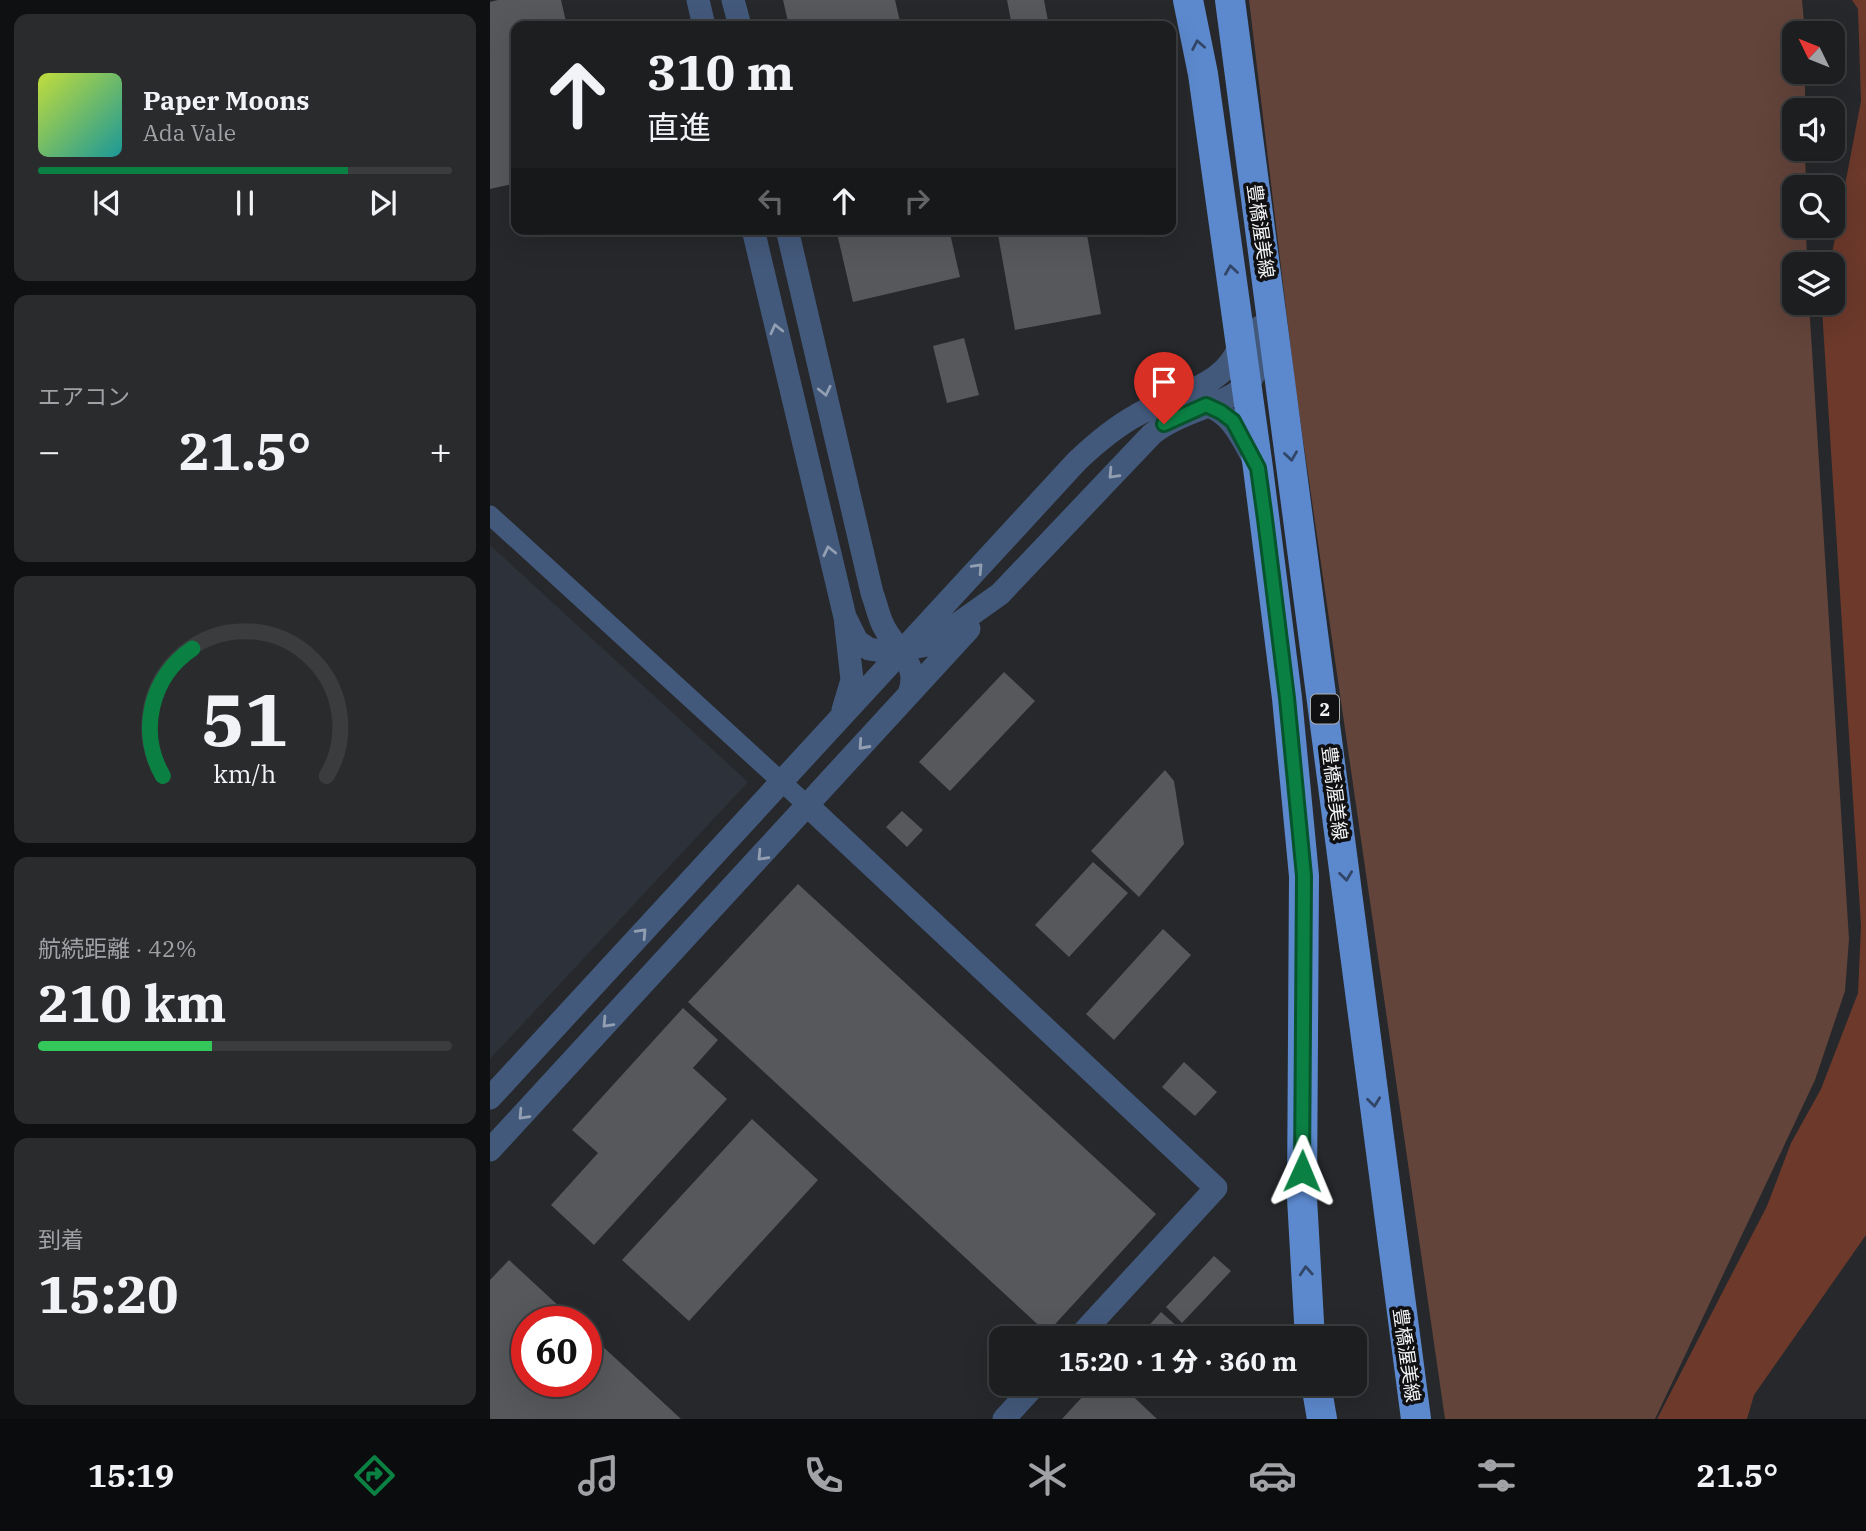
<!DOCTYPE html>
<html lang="ja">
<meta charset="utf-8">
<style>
:root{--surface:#1c1e20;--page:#292b2d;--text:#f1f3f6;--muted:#a0a2a5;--line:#3a3c3e;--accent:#0b8043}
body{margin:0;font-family:"IBM Plex Serif","Noto Sans JP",serif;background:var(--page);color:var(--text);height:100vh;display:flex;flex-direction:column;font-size:26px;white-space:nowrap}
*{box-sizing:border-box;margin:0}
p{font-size:23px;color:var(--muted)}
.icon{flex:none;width:38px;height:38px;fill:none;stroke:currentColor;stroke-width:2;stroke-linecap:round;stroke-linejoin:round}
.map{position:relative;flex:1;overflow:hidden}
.side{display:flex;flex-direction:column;gap:14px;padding:14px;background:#0f1012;width:490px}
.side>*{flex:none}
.guide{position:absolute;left:21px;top:21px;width:665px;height:214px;border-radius:14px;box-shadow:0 7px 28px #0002,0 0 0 2px var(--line);background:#1c1e20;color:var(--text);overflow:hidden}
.needle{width:46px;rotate:313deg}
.buttons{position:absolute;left:1292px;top:21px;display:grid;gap:14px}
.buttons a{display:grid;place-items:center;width:63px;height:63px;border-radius:14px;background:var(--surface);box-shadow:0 7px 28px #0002,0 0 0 2px var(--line);font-size:35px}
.speed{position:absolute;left:21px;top:1306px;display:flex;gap:14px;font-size:35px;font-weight:700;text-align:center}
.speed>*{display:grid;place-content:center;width:91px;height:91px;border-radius:50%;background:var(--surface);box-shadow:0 7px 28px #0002,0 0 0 2px var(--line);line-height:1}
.speed .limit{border:10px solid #d22;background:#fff;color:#111}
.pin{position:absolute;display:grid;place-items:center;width:60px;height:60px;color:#fff;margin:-72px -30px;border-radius:50% 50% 50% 0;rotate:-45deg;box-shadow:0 0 7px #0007}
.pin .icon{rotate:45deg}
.me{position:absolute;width:77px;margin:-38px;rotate:1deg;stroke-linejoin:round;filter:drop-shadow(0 0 5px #0008)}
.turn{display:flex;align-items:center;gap:24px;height:147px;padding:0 21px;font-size:32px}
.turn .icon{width:91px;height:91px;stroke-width:2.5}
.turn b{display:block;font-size:49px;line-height:60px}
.lanes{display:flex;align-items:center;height:66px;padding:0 21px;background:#0003;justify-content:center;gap:35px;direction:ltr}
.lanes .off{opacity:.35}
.big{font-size:52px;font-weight:800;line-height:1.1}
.side .tile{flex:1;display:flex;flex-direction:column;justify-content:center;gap:10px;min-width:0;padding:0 24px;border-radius:14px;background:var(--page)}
.side .dial{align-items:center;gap:0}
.dial svg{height:182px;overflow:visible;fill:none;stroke:var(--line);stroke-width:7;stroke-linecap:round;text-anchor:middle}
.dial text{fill:var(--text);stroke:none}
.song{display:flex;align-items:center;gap:21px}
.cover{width:84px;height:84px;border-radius:10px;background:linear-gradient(135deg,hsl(70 70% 55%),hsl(180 70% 35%))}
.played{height:7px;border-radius:4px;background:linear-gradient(90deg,var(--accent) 75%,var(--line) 75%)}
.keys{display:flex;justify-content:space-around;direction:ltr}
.heat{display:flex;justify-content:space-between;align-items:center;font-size:38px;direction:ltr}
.charge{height:10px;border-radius:5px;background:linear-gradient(90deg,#34c759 42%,var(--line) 0)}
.trip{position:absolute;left:499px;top:1326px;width:378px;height:70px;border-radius:14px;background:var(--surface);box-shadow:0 7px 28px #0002,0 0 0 2px var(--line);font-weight:800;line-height:70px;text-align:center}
.tab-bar{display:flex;height:112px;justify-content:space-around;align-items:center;background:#0b0c0d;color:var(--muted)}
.tab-bar .icon{width:49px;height:49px}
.tab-bar .on{color:var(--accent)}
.tab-bar b{font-size:32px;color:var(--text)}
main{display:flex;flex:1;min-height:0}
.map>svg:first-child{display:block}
</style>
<main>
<section class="side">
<div class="tile">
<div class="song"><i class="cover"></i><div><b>Paper Moons</b><p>Ada Vale</p></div></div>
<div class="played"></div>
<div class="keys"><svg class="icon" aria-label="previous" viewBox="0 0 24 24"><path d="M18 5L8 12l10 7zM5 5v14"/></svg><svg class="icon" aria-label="pause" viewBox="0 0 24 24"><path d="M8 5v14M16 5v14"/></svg><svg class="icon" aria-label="next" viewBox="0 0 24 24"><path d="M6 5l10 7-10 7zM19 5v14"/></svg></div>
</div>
<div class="tile"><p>エアコン</p>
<div class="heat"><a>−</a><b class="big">21.5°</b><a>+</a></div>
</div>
<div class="tile dial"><svg viewBox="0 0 100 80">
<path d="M14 69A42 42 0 1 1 86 69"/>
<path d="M14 69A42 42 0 0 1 27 13" stroke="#0b8043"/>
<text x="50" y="56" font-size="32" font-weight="700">51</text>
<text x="50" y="72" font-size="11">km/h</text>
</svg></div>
<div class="tile"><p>航続距離 · 42%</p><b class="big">210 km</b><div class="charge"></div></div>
<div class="tile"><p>到着</p><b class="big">15:20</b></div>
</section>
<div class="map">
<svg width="1376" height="1419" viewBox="0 0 1376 1419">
<rect width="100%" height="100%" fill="#26282b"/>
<!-- built -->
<path fill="#2c313a" d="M0,545L258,782L0,1059Z"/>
<!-- green -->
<path fill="#63443b" d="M759,0H1312L1315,33H1304V72H1315V110H1304V149H1315L1316,187H1304V226H1316L1317,264H1304V303H1319L1359,939L1355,991L1325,1080L1165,1419H955L805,384Z"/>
<!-- water -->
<path fill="#6c392b" d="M1362,0H1376V1235L1264,1395L1257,1419H1167L1277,1206L1301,1143L1331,1089L1368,993L1371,926L1332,309L1333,303H1342L1340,264L1371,101L1368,9Z"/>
<!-- building -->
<path fill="#56585c" d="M8,0H71L77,26H26V183L0,189V2Z
M293,0H405L411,26H299Z
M517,0H554L559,26H522Z
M346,229H459L470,277L363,302Z
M507,229H596L611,314L525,330Z
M474,338L489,395L457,403L443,346Z
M514,672L545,701L460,791L429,762Z
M675,770L684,781L694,844L649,897L601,851Z
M412,811L433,830L417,847L396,827Z
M603,862L638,893L579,957L545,925Z
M308,884L666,1214L557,1333L198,1002Z
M673,929L701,955L624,1040L596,1014Z
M193,1008L228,1040L203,1068L237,1099L104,1245L61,1205L108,1153L82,1130Z
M694,1062L727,1092L705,1116L672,1087Z
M262,1119L328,1180L199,1321L132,1260Z
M724,1256L741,1271L692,1323L676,1307Z
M19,1260L85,1321H37V1381H96V1331L191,1419H0V1280Z
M671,1312L689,1328L679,1339H647Z
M604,1384H630L667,1419H572Z"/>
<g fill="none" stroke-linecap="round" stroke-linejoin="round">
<!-- minor -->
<path stroke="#43597b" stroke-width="19" d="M0,515L318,806"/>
<!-- tertiary -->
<path stroke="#43597b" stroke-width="23" d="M208,0L214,26
M243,0L250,26
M263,229L355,617L362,680L353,710
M297,229L382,593C386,603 388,615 393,625C404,649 431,663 419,694
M716,405C742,414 750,435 763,458
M355,617L367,641L379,649L398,652L438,645L510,594L662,434C712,395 781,410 770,327
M318,806L726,1188L587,1339
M0,1098L587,461C606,443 625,427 647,415C683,394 743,386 751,338
M0,1150L479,629
M514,1419L546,1384"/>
<!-- primary -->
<path stroke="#5c89ce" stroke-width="30" d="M698,0L713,74L768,468L797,698L814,876L812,1198L820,1339
M740,0L926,1419
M826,1384L832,1419"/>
</g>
<!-- one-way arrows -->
<defs><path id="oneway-chevron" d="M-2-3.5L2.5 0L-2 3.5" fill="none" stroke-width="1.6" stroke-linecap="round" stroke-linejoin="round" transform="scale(1.75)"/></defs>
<g stroke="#324667">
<use href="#oneway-chevron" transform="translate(708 45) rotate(-101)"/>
<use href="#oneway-chevron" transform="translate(741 270) rotate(-98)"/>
<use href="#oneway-chevron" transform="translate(801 456) rotate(82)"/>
<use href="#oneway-chevron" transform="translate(856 876) rotate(83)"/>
<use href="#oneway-chevron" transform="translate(884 1102) rotate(83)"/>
<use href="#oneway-chevron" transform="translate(816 1271) rotate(-94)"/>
</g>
<g stroke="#929eb2">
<use href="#oneway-chevron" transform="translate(286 329) rotate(-103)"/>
<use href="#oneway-chevron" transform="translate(335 391) rotate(77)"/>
<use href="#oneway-chevron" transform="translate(623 474) rotate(133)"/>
<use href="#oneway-chevron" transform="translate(339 551) rotate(-103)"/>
<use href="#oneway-chevron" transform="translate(488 568) rotate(-47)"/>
<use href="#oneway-chevron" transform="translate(373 745) rotate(132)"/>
<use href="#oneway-chevron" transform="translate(272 856) rotate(133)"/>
<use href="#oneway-chevron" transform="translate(152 933) rotate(-47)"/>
<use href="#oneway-chevron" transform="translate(117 1023) rotate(133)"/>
<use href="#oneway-chevron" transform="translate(33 1115) rotate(133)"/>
</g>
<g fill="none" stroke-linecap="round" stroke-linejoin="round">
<!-- route casing -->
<g stroke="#07532c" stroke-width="18">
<path id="route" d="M674,424L716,405L731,412L743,421L768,468L775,519L797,698L814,876L812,1171"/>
</g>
<!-- route -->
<use href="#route" stroke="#0b8043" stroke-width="12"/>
</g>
<g text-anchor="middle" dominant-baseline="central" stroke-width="7" stroke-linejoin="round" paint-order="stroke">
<!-- shield labels -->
<rect fill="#101012" stroke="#aeafb1" stroke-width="2" x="821" y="694.5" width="28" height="29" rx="5"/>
<g font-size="18" font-weight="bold" fill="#f2f3f5">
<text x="835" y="709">2</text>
</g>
<!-- street labels -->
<g font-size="19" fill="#f2f3f5" stroke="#101012">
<text transform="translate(771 231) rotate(82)">豊橋渥美線</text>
<text transform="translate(845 793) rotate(83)">豊橋渥美線</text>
<text transform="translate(917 1355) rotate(82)">豊橋渥美線</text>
</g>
</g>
</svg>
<div class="buttons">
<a><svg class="needle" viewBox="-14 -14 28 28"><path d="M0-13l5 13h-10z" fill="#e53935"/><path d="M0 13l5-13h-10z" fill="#a0a2a5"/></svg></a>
<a><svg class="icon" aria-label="sound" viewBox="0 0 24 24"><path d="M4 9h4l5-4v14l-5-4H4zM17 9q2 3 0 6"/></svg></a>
<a><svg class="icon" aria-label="search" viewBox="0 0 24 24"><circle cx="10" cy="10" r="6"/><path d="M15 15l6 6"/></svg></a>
<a><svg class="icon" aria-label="layers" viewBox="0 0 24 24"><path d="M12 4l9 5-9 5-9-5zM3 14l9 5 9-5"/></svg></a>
</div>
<div class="speed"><div class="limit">60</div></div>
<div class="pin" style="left:674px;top:424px;background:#d93025"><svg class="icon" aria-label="arrive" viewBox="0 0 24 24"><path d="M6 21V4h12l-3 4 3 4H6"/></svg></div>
<svg class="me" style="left:812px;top:1171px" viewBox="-20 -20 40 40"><path d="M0-17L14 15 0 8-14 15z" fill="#0b8043" stroke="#fff" stroke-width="4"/></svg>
<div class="trip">15:20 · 1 分 · 360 m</div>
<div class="guide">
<div class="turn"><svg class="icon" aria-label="ahead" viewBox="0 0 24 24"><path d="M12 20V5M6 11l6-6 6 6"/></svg><div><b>310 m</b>直進</div></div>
<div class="lanes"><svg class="icon off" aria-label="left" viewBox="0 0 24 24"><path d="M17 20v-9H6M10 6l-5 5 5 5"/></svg><svg class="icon" aria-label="ahead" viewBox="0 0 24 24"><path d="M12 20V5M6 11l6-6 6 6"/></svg><svg class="icon off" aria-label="right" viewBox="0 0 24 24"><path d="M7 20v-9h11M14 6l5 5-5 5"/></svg></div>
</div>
</div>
</main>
<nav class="tab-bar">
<b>15:19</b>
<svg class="icon on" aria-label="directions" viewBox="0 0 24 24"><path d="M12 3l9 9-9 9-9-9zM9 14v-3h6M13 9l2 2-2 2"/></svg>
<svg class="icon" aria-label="music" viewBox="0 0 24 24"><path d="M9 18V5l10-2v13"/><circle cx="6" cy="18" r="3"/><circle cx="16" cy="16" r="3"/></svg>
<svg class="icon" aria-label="phone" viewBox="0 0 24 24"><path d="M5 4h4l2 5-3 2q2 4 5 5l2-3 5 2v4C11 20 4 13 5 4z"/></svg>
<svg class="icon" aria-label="climate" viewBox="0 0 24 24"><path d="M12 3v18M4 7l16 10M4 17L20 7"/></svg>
<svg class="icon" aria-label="car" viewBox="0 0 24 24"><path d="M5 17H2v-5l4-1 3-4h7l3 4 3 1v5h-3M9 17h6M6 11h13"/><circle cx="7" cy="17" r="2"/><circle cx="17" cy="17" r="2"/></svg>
<svg class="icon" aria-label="filters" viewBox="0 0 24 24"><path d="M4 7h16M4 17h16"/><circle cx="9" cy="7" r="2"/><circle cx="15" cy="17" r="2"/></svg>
<b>21.5°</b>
</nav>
